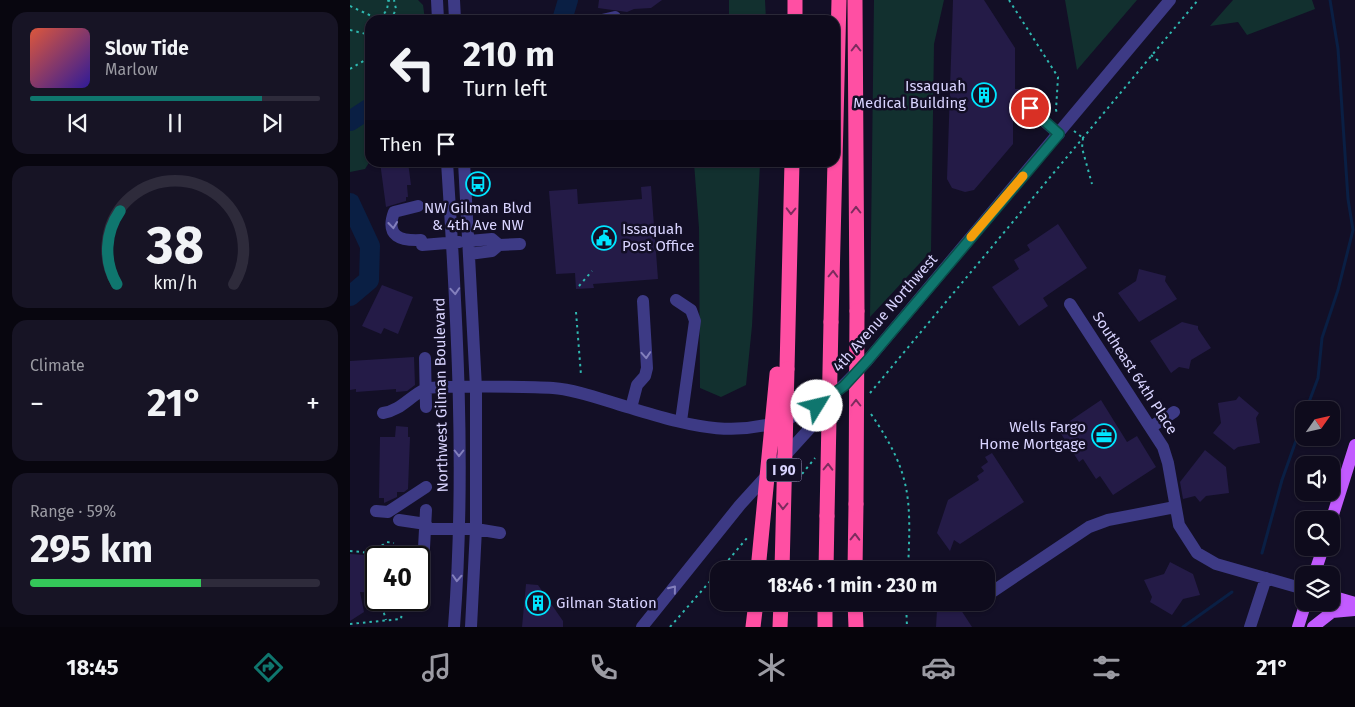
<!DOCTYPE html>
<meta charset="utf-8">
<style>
:root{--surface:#0e0b1c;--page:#171425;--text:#f1f3f6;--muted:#9b9ba3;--line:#2e2b3b;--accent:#0f766e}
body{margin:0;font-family:"Fira Sans",sans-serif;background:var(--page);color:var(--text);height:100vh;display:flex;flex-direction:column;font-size:19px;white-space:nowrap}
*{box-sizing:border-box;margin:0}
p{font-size:16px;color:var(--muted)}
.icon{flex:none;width:28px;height:28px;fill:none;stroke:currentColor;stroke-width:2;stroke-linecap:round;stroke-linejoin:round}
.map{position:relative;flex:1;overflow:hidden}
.panel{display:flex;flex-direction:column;gap:12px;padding:12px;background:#08060f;width:350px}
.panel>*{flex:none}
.hud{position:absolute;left:15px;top:15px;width:475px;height:152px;border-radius:15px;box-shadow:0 1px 4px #0004,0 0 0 1px var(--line);background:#0e0b1c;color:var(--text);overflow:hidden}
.needle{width:32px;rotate:56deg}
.fabs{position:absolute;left:945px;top:401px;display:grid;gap:10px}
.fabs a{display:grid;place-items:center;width:45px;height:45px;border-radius:10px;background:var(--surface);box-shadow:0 1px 4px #0004,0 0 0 1px var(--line);font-size:25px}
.speed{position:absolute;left:15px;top:546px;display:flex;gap:10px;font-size:25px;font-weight:700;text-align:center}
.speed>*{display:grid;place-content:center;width:65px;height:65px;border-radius:50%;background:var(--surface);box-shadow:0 1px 4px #0004,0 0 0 1px var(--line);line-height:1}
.speed .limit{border:2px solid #111;border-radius:8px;background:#fff;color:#111}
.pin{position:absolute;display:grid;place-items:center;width:42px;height:42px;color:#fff;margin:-21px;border:2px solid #fff;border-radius:50%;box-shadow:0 1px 5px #0007}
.me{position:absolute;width:55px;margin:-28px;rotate:54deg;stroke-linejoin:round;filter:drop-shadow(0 0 4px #0008)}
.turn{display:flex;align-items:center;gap:18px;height:105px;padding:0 15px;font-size:22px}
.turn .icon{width:65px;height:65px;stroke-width:2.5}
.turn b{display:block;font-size:35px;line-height:42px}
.then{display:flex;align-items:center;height:48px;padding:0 15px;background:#0003;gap:10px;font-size:19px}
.big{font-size:38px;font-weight:700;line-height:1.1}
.panel .tile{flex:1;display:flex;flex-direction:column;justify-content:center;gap:8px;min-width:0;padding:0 18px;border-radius:15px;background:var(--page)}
.panel .dial{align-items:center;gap:0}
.dial svg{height:130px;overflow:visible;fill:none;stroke:var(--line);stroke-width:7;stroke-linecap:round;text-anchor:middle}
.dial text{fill:var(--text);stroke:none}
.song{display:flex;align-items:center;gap:15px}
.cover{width:60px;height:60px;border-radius:8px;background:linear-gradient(135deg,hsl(10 70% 55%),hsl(250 70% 35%))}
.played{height:5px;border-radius:2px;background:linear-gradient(90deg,var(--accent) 80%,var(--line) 80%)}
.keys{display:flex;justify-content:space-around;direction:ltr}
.heat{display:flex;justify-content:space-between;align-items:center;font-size:28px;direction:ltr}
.charge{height:8px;border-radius:4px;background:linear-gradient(90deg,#34c759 59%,var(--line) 0)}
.trip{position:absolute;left:360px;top:561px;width:285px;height:50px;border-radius:15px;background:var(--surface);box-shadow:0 1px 4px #0004,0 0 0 1px var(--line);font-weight:700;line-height:50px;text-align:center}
.menu{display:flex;height:80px;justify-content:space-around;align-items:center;background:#06040b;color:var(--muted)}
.menu .icon{width:35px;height:35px}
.menu .selected{color:var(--accent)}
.menu b{font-size:22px;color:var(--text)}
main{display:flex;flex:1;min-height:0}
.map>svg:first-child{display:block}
</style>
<main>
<section class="panel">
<div class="tile">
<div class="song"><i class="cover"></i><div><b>Slow Tide</b><p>Marlow</p></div></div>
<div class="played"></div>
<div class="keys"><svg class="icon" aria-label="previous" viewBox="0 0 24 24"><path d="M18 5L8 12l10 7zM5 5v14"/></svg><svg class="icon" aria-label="pause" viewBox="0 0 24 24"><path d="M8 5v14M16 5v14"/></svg><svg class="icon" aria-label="next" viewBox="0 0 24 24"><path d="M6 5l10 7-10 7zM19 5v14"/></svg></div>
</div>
<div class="tile dial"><svg viewBox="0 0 100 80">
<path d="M14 69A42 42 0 1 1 86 69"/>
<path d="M14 69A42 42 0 0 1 16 24" stroke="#0f766e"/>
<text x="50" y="56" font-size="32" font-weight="700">38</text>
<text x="50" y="72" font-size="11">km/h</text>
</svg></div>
<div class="tile"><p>Climate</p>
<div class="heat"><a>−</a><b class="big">21°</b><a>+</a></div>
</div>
<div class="tile"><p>Range · 59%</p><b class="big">295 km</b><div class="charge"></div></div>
</section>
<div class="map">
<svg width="1005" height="627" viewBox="0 0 1005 627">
<rect width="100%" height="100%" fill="#130f26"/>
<!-- green -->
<path fill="#12302f" d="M0,0H68L73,5L75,20H20V161L15,169L0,172Z
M379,0H415L416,20H379Z
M524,0H594L584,44L581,251L520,317Z
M715,0H787L727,70Z
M883,0H962L965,9L897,35L888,22L860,26Z
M344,163H410L402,326L396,385L371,397L350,388L349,228Z"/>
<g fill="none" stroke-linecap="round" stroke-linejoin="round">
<!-- stream -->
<path stroke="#0a1f44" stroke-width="3" d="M956,410L968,378L972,338L988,290L1003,230L998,199L988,49L980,0
M912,553L932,480L954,418
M833,627L882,592"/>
<!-- river -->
<path stroke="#0a1f44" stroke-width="20" d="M212,20L218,0
M0,121L20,108
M0,203L20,246L19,280L0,296"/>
</g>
<!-- building -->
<path fill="#241b47" d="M249,0H312L301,8L284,9L277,12L248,8Z
M603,0H634L665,48V89H669L667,107L663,106V144L624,190L615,192L602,188L597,179Z
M30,162H58L61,185H57L58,197H56V201L36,207Z
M301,186L308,279L243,284L244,288L226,289L225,273L206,274L199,191L227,189L228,204L292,199L291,187Z
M708,224L737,268L693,298L698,306L669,326L642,287L669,269L664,260L680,250L677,245Z
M789,269L816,276L815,281L827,299L789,322L768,293L786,281Z
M32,285L63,297L48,334L34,328L31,334L12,326Z
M832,322L848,326V329L861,348L841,360L839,369L829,367L821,373L800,341Z
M64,357L65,385L57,391L46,392V389L6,392V389L0,390V361Z
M889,396L909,413L906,418L910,443L888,447L884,450L863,433L871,423L868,403L886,400Z
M751,400L777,442L787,436L806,467L763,495L750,476L746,479L733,459L729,462L708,429Z
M46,426L58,427V437H60L58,489L54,492H47V497L34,503V498H29L30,437H45Z
M855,450L876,467L879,493L856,496L850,502L845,496L833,499L830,482Z
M642,453L674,502L610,544L604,540L600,551L587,533L598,500L629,480L627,476L634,471L631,467L638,462L635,457Z
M34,546L66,550L73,556L79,554V558H26V593L10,592L14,612L0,621V554L16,555L19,559Z
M820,562L843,574L850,595L833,599L822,615L800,602L802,597L794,580L814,574Z
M176,584L188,585L213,621V627H172Z
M595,602H603V609L611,610L622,627H586L587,610Z"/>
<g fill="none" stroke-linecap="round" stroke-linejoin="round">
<!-- path -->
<path stroke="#2fb8b0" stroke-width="2" stroke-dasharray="2.5 4" stroke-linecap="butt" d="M659,0L708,77L706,110L708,115
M0,6L28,19C35,14 38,10 38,1L42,0
M41,20L46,9L44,0
M0,30L20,35
M801,55L811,63
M0,69L20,57
M724,131L733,138
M733,138L732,148L742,184
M229,286L242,271
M226,312L231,375
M520,393L848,0
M521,414C562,474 561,499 558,570
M448,479L465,458
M0,551L21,553V559
M21,553L37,542L44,543
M21,565L22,597L33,610L36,620
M370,570L397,538
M556,602L557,627
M0,624L51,619L53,604L69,605
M320,627L369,571"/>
<!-- minor -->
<path stroke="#3d3a85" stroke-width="12" d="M87,0L88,20
M104,0L105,20
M252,20L265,17
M679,108L709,134
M97,162C107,317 116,472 104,627
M114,162L126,388V529L121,627
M68,206L44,212C35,237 51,241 71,240
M119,241L142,239L149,245
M72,245L109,242
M119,254L142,251L149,245L170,244
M326,300L341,310L345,321L331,421
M720,304L813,447L818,463L829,525L847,553L866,564L954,589
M75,358L76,407
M281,408L287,385L295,376L297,368L293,301
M33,413C51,410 59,397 75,389C83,385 188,387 203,388C228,390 253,400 277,407C338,425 387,442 449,414C457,410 466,407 473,403C490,391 503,375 517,361L820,0
M801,427L824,412
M26,511L38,512L76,487
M49,520L76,524
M76,529H126L150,533
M74,548L76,510
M636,596L739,527L758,520L825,507
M623,605L627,602
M292,627L390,505L461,427L465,420L467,406
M900,627L916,578"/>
<!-- major -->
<path stroke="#c25bff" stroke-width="12" d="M981,521L1005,445
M964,575L973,548
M981,596L1005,603
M948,627L956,602
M963,627L982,612L1005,610"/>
<!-- highway -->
<path stroke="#ff4fa3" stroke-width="15" d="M445,0V20
M505,0L507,311
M481,322L489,0
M437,369L442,162
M476,570L477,516
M505,570L506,504
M505,602L506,627
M403,627L406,602
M430,627L431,602
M475,627V602"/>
<!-- highway-bridge -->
<path stroke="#ff4fa3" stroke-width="15" d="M506,504L507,311
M477,516L481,322
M408,570L427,374
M432,570L437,369"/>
</g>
<!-- one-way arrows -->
<defs><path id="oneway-chevron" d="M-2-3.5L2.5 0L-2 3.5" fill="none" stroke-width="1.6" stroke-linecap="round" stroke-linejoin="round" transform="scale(1.25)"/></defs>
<g stroke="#7d2c5e">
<use href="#oneway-chevron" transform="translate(506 48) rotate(-90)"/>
<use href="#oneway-chevron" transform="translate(506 210) rotate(-90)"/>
<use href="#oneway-chevron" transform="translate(441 211) rotate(91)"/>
<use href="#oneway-chevron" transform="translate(483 274) rotate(-88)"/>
<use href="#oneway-chevron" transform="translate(506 403) rotate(-90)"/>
<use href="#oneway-chevron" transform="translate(478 467) rotate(-89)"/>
<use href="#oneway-chevron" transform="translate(433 506) rotate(91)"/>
<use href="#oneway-chevron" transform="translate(505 537) rotate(-89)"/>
</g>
<g stroke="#837fbc">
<use href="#oneway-chevron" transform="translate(43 225) rotate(84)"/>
<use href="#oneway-chevron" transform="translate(105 291) rotate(86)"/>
<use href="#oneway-chevron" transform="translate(296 355) rotate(86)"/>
<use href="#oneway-chevron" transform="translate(109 453) rotate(90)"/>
<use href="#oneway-chevron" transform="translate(107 578) rotate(93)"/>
<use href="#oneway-chevron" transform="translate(323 589) rotate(-51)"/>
</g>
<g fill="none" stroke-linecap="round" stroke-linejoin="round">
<!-- route casing -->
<g stroke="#0a4d48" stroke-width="12">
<path id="route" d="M467,406L494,386L517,361L709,134L680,108"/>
</g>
<!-- route -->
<use href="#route" stroke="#0f766e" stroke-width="9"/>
<!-- slow -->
<path stroke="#f59e0b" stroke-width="9" d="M621,237L673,176"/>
</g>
<!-- icons -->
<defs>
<g id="building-ring" transform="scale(1.25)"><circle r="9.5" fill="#130f26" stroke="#00e5ff" stroke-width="1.5"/><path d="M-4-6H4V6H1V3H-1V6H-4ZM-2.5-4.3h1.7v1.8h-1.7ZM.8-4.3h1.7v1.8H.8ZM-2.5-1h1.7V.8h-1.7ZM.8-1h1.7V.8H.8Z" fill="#00e5ff"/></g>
<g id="bus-ring" transform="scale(1.25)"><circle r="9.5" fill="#130f26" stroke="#00e5ff" stroke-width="1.5"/><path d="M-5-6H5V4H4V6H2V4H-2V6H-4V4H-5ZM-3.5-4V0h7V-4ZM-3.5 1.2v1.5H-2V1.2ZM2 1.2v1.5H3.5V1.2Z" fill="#00e5ff"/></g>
<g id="civic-ring" transform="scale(1.25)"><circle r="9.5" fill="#130f26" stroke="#00e5ff" stroke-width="1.5"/><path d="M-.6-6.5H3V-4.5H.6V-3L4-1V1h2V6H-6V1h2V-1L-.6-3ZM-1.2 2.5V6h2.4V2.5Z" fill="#00e5ff"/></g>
<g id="office-ring" transform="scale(1.25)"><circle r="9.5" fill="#130f26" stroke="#00e5ff" stroke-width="1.5"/><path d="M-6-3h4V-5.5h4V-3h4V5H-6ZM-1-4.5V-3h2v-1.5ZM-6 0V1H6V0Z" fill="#00e5ff"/></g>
</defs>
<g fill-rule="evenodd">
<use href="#building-ring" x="634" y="95"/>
<use href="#bus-ring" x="128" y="184"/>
<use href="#civic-ring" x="254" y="238"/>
<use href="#office-ring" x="754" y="436"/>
<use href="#building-ring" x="188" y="603"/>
</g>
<g text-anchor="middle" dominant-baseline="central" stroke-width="5" stroke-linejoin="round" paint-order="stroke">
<!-- shield labels -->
<rect fill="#130f26" stroke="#9e99be" stroke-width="1" x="416.5" y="458.5" width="35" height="23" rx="4"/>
<g font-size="14" font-weight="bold" fill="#d9d4ff">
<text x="434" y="470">I 90</text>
</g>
<!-- poi labels -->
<g font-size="15" fill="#d9d4ff" stroke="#130f26" text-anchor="end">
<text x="616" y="86">Issaquah<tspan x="616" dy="17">Medical Building</tspan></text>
<text x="128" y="208" text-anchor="middle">NW Gilman Blvd<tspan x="128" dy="17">&amp; 4th Ave NW</tspan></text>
<text x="272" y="229" text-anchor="start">Issaquah<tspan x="272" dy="17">Post Office</tspan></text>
<text x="736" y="427">Wells Fargo<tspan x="736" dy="17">Home Mortgage</tspan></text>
<text x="206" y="603" text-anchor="start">Gilman Station</text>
</g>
<!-- street labels -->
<g font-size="15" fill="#d9d4ff" stroke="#130f26">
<text transform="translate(535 313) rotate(-49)">4th Avenue Northwest</text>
<text transform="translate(785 373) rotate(57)">Southeast 64th Place</text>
<text transform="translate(91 395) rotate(-91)">Northwest Gilman Boulevard</text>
</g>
</g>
</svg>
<div class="fabs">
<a><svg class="needle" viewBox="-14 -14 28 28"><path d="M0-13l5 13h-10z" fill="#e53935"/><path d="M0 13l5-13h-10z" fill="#9b9ba3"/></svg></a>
<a><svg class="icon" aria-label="sound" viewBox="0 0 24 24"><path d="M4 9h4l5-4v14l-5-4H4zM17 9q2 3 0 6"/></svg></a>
<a><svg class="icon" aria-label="search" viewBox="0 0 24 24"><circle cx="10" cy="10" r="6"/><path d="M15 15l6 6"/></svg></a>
<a><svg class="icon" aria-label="layers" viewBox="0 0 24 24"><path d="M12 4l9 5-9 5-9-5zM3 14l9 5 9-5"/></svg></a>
</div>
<div class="speed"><div class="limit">40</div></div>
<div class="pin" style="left:680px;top:108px;background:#d93025"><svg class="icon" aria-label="arrive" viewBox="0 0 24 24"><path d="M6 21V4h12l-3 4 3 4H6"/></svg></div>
<svg class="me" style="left:467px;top:406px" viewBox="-20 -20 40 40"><circle r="19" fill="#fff"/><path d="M0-13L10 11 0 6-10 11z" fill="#0f766e"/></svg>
<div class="trip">18:46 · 1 min · 230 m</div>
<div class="hud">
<div class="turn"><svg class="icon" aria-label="left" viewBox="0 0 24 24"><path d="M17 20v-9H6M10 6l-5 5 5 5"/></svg><div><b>210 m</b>Turn left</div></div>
<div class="then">Then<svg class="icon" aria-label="arrive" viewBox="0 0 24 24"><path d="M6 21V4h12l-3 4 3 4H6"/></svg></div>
</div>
</div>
</main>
<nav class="menu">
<b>18:45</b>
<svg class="icon selected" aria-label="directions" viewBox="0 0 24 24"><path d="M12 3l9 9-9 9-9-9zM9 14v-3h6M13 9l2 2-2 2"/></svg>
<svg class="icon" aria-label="music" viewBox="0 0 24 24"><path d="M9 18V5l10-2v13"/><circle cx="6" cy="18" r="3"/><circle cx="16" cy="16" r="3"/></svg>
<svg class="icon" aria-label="phone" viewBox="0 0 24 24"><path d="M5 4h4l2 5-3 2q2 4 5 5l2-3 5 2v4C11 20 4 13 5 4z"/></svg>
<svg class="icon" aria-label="climate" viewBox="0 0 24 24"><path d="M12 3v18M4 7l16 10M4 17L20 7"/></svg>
<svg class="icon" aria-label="car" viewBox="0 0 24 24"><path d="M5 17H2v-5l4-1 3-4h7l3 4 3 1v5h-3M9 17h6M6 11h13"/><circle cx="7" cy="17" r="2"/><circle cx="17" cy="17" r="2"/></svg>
<svg class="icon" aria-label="filters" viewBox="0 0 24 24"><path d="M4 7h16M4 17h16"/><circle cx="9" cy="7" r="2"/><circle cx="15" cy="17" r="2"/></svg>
<b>21°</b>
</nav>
